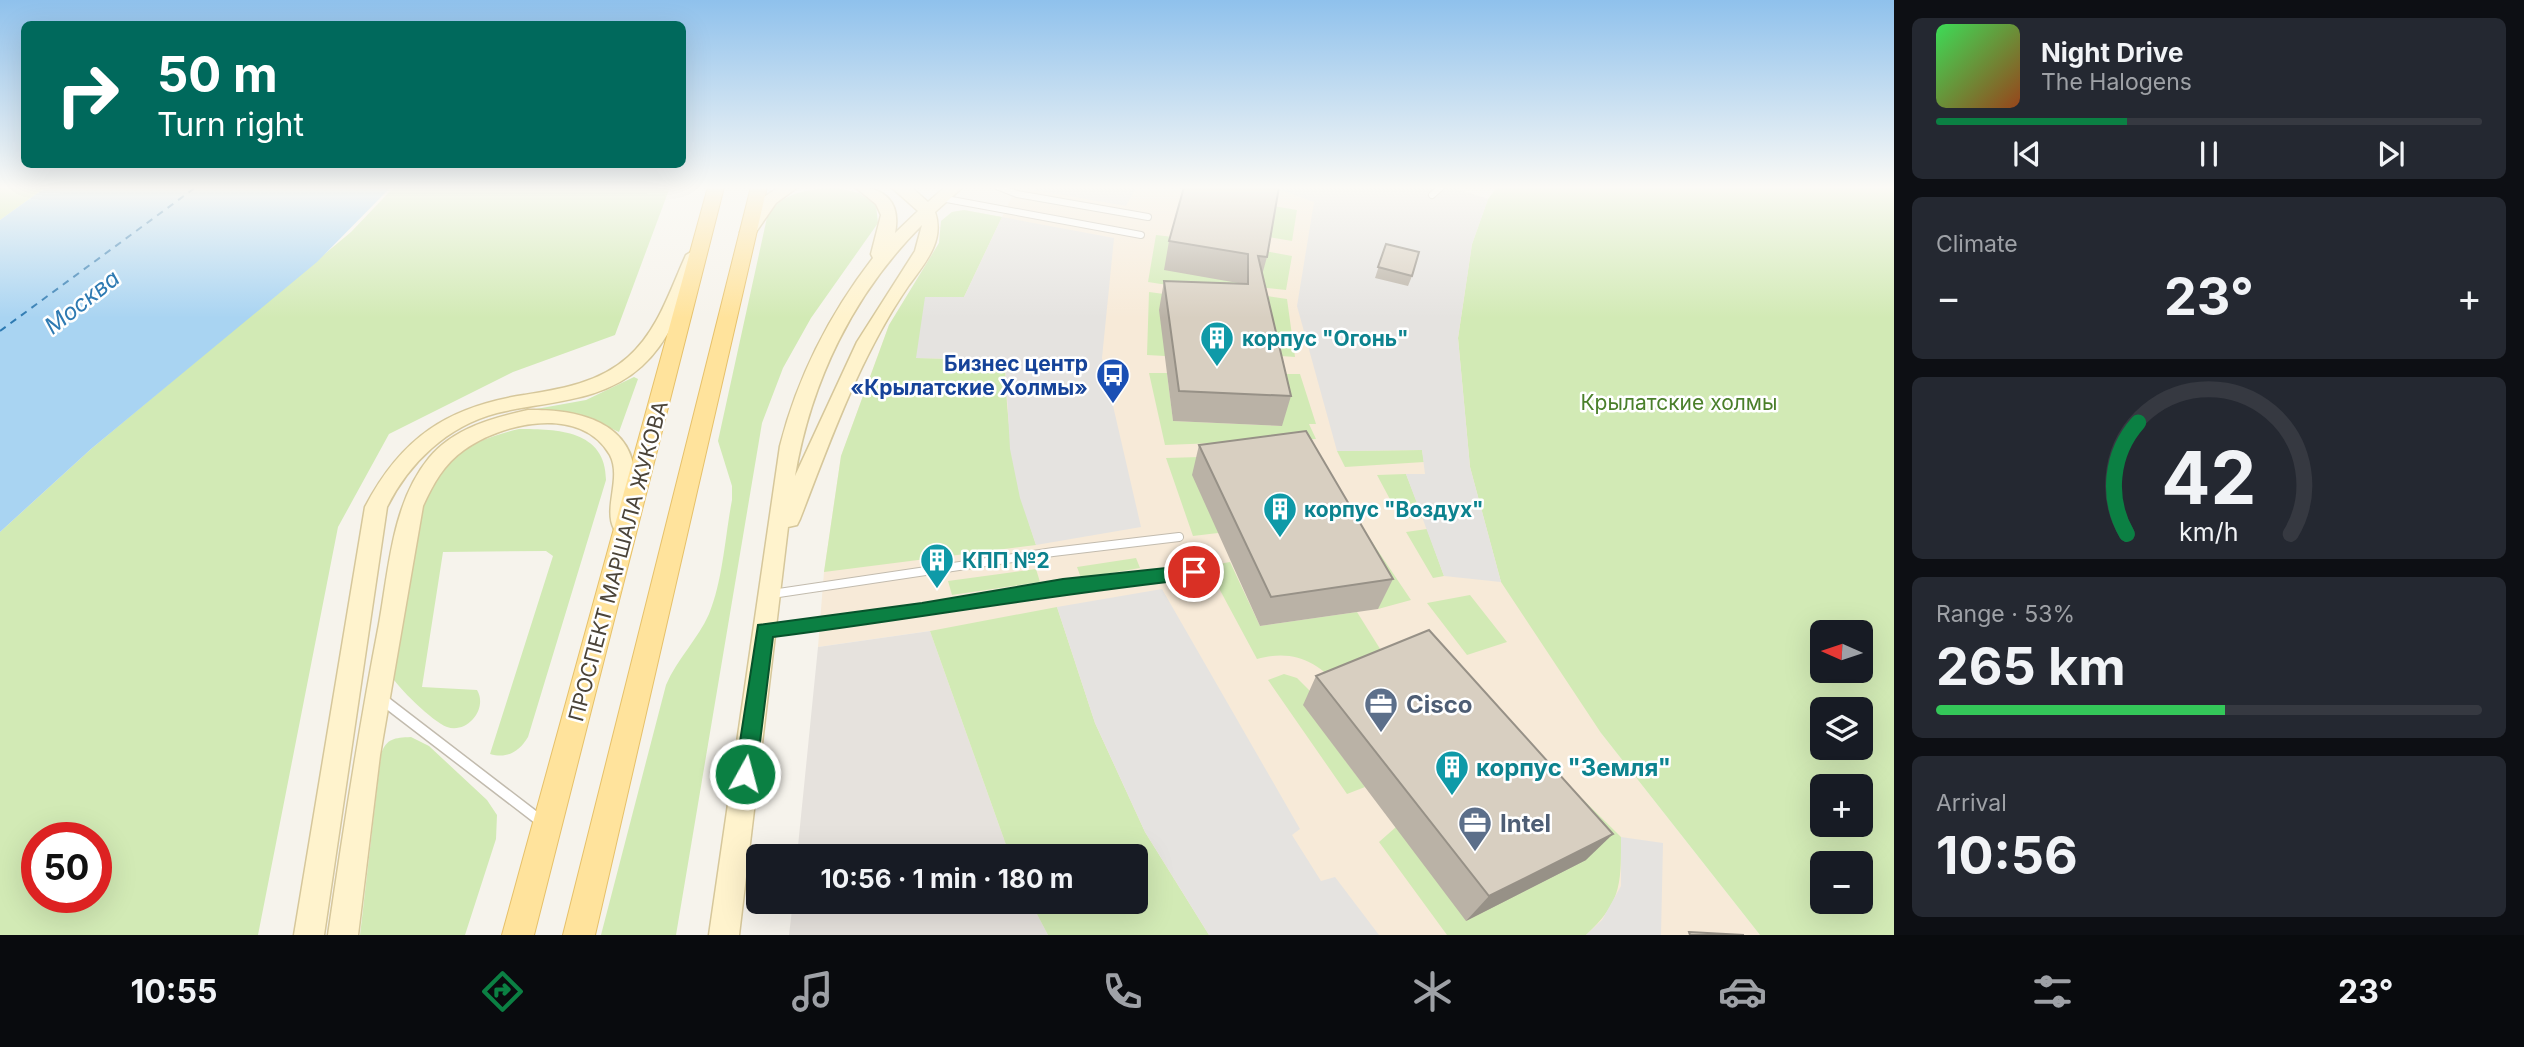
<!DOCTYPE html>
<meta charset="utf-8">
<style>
:root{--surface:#171b24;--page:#242831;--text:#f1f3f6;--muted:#9ea1a6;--line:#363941;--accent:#0b8043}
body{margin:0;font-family:Inter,sans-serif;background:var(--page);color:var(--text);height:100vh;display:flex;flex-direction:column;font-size:26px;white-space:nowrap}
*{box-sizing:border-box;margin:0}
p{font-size:23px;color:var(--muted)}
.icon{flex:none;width:38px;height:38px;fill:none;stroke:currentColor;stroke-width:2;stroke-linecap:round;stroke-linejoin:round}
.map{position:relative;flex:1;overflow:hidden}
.panel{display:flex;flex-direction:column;gap:18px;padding:18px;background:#0d0f14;width:630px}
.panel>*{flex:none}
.guide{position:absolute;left:21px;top:21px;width:665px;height:147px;border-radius:10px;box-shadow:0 7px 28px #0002;background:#00695c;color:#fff;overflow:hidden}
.needle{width:46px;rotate:273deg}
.tools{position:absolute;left:1810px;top:620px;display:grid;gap:14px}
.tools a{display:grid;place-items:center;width:63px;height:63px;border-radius:10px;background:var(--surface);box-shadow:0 7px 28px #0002;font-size:35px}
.speed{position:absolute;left:21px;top:822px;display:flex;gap:14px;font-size:35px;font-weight:700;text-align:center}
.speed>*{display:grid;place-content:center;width:91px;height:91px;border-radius:50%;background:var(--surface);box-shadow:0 7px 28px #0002;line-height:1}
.speed .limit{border:10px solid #d22;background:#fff;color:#111}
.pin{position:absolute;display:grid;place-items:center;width:60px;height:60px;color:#fff;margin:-30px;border:4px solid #fff;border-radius:50%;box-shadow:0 2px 7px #0007}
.me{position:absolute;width:77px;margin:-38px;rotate:7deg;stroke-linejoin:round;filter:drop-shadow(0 0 5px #0008)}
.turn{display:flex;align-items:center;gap:24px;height:147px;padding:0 21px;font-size:32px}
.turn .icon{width:91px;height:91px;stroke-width:2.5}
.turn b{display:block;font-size:49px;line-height:60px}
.big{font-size:52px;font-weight:700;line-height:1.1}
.panel .card{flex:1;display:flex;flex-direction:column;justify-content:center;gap:10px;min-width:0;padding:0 24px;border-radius:10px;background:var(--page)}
.panel .dial{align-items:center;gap:0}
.dial svg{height:182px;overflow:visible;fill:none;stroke:var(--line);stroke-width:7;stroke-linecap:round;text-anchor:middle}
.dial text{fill:var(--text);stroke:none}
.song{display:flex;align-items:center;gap:21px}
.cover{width:84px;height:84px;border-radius:10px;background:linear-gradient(135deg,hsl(130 70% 55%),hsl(20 70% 35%))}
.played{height:7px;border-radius:4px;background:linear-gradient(90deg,var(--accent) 35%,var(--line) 35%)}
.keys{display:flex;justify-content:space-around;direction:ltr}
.heat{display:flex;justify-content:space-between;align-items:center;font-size:38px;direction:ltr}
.charge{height:10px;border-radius:5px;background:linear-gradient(90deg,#34c759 53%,var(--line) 0)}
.trip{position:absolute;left:746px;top:844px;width:402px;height:70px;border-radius:10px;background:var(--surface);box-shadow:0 7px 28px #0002;font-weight:700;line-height:70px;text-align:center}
.menu{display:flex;height:112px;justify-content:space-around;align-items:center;background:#090b0e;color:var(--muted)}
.menu .icon{width:49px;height:49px}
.menu .active{color:var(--accent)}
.menu b{font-size:32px;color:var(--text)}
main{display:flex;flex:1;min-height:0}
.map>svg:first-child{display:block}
</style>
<main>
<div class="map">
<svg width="1894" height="935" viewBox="0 0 1894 935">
<rect width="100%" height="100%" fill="#f6f3ec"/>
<!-- commercial -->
<path fill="#f7ead8" d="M1017,187L1034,190L1036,187H1451L1488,199L1472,244L1601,733L1760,935H1048L1030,901H1136V856H1010L930,631L818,647L824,572L841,456L889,325L939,243L941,221L952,212L964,210L1002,217Z"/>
<!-- industrial -->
<path fill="#e6e2dd" d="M930,631L1010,856H797L818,647Z
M793,901H1030L1048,935H789Z"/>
<!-- green -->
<path fill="#d2eab5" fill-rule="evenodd" d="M0,187H46L0,220Z
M394,187H670L615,335L513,372L389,434L338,527L258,935H0V532L91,449L351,232ZM37,838H96V898H37Z
M1497,187H1894V935H1760L1601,733L1501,582L1470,467L1458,338L1472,244L1488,199ZM1822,632H1860V670H1822ZM1822,709H1860V747H1822ZM1822,786H1860V824H1822ZM1822,863H1860V901H1822Z
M837,188L859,193L876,205L878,223L811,318L783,368L762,423L676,935H601L666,685C677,659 698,639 709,614C723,580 725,536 732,500V486L718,441L768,213C787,191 808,189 837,188Z
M1273,206L1297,210L1292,241L1268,237Z
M964,210L1002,217L964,297L916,358L1005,360C1006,425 1015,483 1036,545L824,572L841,456L889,325L939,243L941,221L952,212Z
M1156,235L1173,237L1240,284L1174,286L1148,282Z
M1265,251L1292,256L1286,290L1259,287Z
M1149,292L1164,294L1165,356L1147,355Z
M1267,296L1287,299L1295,357L1266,355Z
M1149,373H1167L1173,421L1281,426L1270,374H1300L1316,424H1309L1316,439L1165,445Z
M634,377L638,379L619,432L581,415L536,409L586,400Z
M519,429C557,429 606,430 606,480L528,737C519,752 507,759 490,754L553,556L546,551L443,552L422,687L477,690C488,708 468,734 447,727C433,722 397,687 390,674C399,623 412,499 447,463C467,444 493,435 519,429Z
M1422,450L1424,462L1345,467L1337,451Z
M1234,456L1218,533L1193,536L1166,458Z
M1406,474L1423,518H1400L1377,475Z
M1427,529L1444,576L1433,578L1406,532Z
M1370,539L1411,600L1378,609L1342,545Z
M1136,558L1140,568L1081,578L1077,567Z
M1230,562L1260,626L1357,612L1392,668L1341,689C1318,661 1293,649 1257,659L1207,566Z
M1036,569L1040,582L952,595L948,581Z
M1470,595L1507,642L1467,655L1427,603Z
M1057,607L1095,723L1145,832L1209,935H1048L1030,901H1136V856H1010L930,631Z
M1284,674L1297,678L1318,699L1304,705L1365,787L1347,794L1268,680Z
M411,737L429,746L487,800L497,815L496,839L465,935H360L381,754C387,738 394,738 411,737Z
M1538,755L1621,837C1621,883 1622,902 1586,935H1447L1379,842L1396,827Z"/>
<!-- parking -->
<path fill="#e5e3e0" d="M1036,187H1136L1126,206L1034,190Z
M1272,187H1451L1488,199L1472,244L1458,338L1470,467L1501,582L1444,576L1406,474H1425L1422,450L1337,451L1297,306L1314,202Z
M1002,217L1114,238L1102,358L1141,527L1036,545L1020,498L1010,449L1005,360L916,358L925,297H964Z
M1162,589L1300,829L1292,835L1321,881L1335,877L1379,935H1209L1145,832L1095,723L1057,607Z
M1621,837L1663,843L1661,935H1586L1602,920L1621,886Z"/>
<!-- water -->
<path fill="#a9d4f2" d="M46,187H391L317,262L91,449L0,532V220Z"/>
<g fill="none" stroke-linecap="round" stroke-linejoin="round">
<!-- ferry -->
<path stroke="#2e7ab2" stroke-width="2" stroke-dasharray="7 6" stroke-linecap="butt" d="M0,331L196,187"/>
<!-- service-far2 casing -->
<g stroke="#c2bbae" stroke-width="8">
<path id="service-far2" d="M999,187L1017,194L1148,217
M1432,195L1441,187
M941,198L1141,235"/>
</g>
<!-- service-far1 casing -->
<g stroke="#c2bbae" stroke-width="10">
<path id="service-far1" d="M772,594L1053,552L1179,537
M767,630L1194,572"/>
</g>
<!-- service casing -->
<g stroke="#c2bbae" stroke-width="13">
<path id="service" d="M767,630L774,629
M383,700L542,822"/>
</g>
<!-- secondary casing -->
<g stroke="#d6c79b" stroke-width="3">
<path id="secondary" d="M779,187H798L776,203L754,235H742L740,232L764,197Z
M855,187C885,187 901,202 895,233L918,211L891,187H911L928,202L945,187H963L935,212C945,241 925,263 909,285C860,356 831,439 800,519L797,525L788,527L739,935H709L780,446C798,376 829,315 873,258L871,254L881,215L876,204ZM922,225L915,251L857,342L795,476C811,381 853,294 922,225Z
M694,250L702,255C687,293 673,338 642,366C602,403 546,401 497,413C447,426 409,463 387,507L324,935H294L365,507C401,438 447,407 524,395C561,389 599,383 628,357C658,331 670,290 686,255Z
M528,410C570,409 626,418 634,468C637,486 634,505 633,523L630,529H614C603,508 622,478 610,455C581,404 501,423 464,450C444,464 433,484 423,506L380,755L358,935H328C343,831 359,728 379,624C389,569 392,503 429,458C454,428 493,418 528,410Z"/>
</g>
<!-- primary casing -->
<g stroke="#e6c16a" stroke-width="2">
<path id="primary" d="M708,187H724L534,935H502Z
M751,187H767L595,935H563Z"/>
</g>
<!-- service-far2 -->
<use href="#service-far2" stroke="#fff" stroke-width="6"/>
<!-- service-far1 -->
<use href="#service-far1" stroke="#fff" stroke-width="8"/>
<!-- service -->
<use href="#service" stroke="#fff" stroke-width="10"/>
<!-- secondary -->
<use href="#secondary" fill="#fff3cd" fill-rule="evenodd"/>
<!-- primary -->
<use href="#primary" fill="#ffe39c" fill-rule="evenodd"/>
</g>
<!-- wall -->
<path fill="#bab2a6" d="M1169,241L1267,257L1262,275L1291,396L1282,426L1173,421L1159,310L1164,281L1238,283L1164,270Z
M1386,244L1412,276L1408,286L1375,278Z
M1199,445L1393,579L1378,609L1260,626L1192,475Z
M1316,676L1586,860L1466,921L1303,705Z"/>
<!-- shaded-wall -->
<path fill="#979187" d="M1613,834L1586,860L1466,921L1489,896Z"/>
<!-- building -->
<path fill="#d8cfc1" stroke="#979187" stroke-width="2" d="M1184,187H1279L1267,257L1258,256L1291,396L1179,391L1164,281L1248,284V254L1169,241Z
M1386,244L1419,252L1412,276L1378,267Z
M1306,431L1393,579L1271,597L1199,445Z
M1429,630L1613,834L1489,896L1316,676Z
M1689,932L1744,935H1690Z"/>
<!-- sky -->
<linearGradient id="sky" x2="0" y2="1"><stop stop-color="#8fc1ec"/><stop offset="0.59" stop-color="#fbfaf6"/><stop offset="1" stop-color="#fbfaf6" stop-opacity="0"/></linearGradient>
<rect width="1894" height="318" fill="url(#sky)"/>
<!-- route -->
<path fill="#0b8043" stroke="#07532c" stroke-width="2" d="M1194,565L1202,572L1194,579C1053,594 914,619 773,637L756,774L753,780L745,783L738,780L735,774L758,625L922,603L1063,579Z"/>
<!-- icons -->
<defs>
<g id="building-pin" transform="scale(1.75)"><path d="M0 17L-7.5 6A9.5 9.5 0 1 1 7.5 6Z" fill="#0f9aa8" stroke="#fff"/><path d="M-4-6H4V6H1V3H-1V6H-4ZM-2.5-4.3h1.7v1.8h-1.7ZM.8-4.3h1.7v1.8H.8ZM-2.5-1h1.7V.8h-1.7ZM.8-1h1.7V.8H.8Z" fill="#fff"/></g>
<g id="bus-pin" transform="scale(1.75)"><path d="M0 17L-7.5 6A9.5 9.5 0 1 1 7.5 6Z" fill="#1a4fb4" stroke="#fff"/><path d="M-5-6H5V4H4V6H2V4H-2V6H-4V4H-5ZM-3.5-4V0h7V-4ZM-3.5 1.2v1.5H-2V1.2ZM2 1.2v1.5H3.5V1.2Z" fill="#fff"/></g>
<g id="office-pin" transform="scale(1.75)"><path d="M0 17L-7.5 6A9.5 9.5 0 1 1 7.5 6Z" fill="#5c6f8a" stroke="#fff"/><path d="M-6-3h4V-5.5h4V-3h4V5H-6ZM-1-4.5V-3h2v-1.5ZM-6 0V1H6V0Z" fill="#fff"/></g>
</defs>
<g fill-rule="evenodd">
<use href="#building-pin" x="1217" y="338"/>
<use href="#bus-pin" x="1113" y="375"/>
<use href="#building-pin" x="1280" y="509"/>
<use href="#building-pin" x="937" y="560"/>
<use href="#office-pin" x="1381" y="704"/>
<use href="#building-pin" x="1452" y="767"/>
<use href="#office-pin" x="1475" y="823"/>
</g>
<g text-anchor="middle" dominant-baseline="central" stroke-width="5" stroke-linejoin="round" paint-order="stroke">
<!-- culture labels -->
<g font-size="21" font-weight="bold" fill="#0d838f" stroke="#fff" text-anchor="start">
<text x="1242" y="338">корпус "Огонь"</text>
<text x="1304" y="509">корпус "Воздух"</text>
<text x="962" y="560">КПП №2</text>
</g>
<!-- transit labels -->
<g font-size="21" font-weight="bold" fill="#164399" stroke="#fff" text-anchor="end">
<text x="1088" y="363">Бизнес центр<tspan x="1088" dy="24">«Крылатские Холмы»</tspan></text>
</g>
<!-- park labels -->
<g font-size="21" fill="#4a7f2a" stroke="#fff">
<text x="1679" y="402">Крылатские холмы</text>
</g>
<!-- street labels -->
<g font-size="21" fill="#4b4439" stroke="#fff">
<text transform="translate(618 561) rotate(-75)">ПРОСПЕКТ МАРШАЛА ЖУКОВА</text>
</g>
<!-- water labels -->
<g font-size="23" font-style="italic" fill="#2e7ab2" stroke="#fff">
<text transform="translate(82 302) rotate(-38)">Москва</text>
</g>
<!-- near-service labels -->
<g font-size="24" font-weight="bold" fill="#4e5e75" stroke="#fff" text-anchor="start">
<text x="1406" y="704">Cisco</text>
<text x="1500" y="823">Intel</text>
</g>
<!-- near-culture labels -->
<g font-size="24" font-weight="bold" fill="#0d838f" stroke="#fff" text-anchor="start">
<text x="1476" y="767">корпус "Земля"</text>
</g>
</g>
</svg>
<div class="tools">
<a><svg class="needle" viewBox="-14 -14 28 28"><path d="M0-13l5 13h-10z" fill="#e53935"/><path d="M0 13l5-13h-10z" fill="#9ea1a6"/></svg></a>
<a><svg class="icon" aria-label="layers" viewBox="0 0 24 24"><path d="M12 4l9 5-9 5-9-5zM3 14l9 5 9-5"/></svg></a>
<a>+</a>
<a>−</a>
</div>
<div class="speed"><div class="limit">50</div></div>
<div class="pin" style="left:1194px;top:572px;background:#d93025"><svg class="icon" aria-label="arrive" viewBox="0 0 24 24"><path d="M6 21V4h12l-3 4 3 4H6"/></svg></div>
<svg class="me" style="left:745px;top:774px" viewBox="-20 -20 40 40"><circle r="17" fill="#0b8043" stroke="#fff" stroke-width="3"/><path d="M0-11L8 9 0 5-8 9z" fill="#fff"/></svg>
<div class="trip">10:56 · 1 min · 180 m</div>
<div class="guide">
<div class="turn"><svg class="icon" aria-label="right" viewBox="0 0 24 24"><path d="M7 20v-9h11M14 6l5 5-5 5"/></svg><div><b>50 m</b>Turn right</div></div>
</div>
</div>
<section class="panel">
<div class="card">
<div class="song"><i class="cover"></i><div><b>Night Drive</b><p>The Halogens</p></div></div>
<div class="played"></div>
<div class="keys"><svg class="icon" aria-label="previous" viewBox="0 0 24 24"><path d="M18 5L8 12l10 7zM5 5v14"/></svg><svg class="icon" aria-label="pause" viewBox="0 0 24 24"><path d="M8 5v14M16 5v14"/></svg><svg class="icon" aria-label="next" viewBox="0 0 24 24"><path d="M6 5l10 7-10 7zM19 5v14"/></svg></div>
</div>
<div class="card"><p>Climate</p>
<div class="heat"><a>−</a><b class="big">23°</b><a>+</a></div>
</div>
<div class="card dial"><svg viewBox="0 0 100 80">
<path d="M14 69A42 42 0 1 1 86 69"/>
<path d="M14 69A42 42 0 0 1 19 20" stroke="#0b8043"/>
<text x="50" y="56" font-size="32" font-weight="700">42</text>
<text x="50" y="72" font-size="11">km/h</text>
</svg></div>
<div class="card"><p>Range · 53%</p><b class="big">265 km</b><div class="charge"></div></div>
<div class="card"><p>Arrival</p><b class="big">10:56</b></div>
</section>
</main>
<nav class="menu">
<b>10:55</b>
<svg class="icon active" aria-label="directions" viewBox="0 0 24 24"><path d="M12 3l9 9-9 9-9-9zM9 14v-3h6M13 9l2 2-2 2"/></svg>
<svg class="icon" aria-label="music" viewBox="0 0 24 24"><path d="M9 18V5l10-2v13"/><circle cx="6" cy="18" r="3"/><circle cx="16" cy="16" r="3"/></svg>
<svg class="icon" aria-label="phone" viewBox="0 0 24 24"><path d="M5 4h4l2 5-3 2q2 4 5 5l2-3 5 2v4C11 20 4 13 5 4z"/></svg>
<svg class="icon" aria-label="climate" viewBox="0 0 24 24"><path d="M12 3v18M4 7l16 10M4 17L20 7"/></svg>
<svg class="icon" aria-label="car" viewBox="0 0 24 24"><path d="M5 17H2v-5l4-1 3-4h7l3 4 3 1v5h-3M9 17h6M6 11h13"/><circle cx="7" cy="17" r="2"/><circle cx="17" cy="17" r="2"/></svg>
<svg class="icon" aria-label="filters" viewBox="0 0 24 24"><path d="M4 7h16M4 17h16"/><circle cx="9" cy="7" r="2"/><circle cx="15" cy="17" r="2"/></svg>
<b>23°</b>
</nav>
